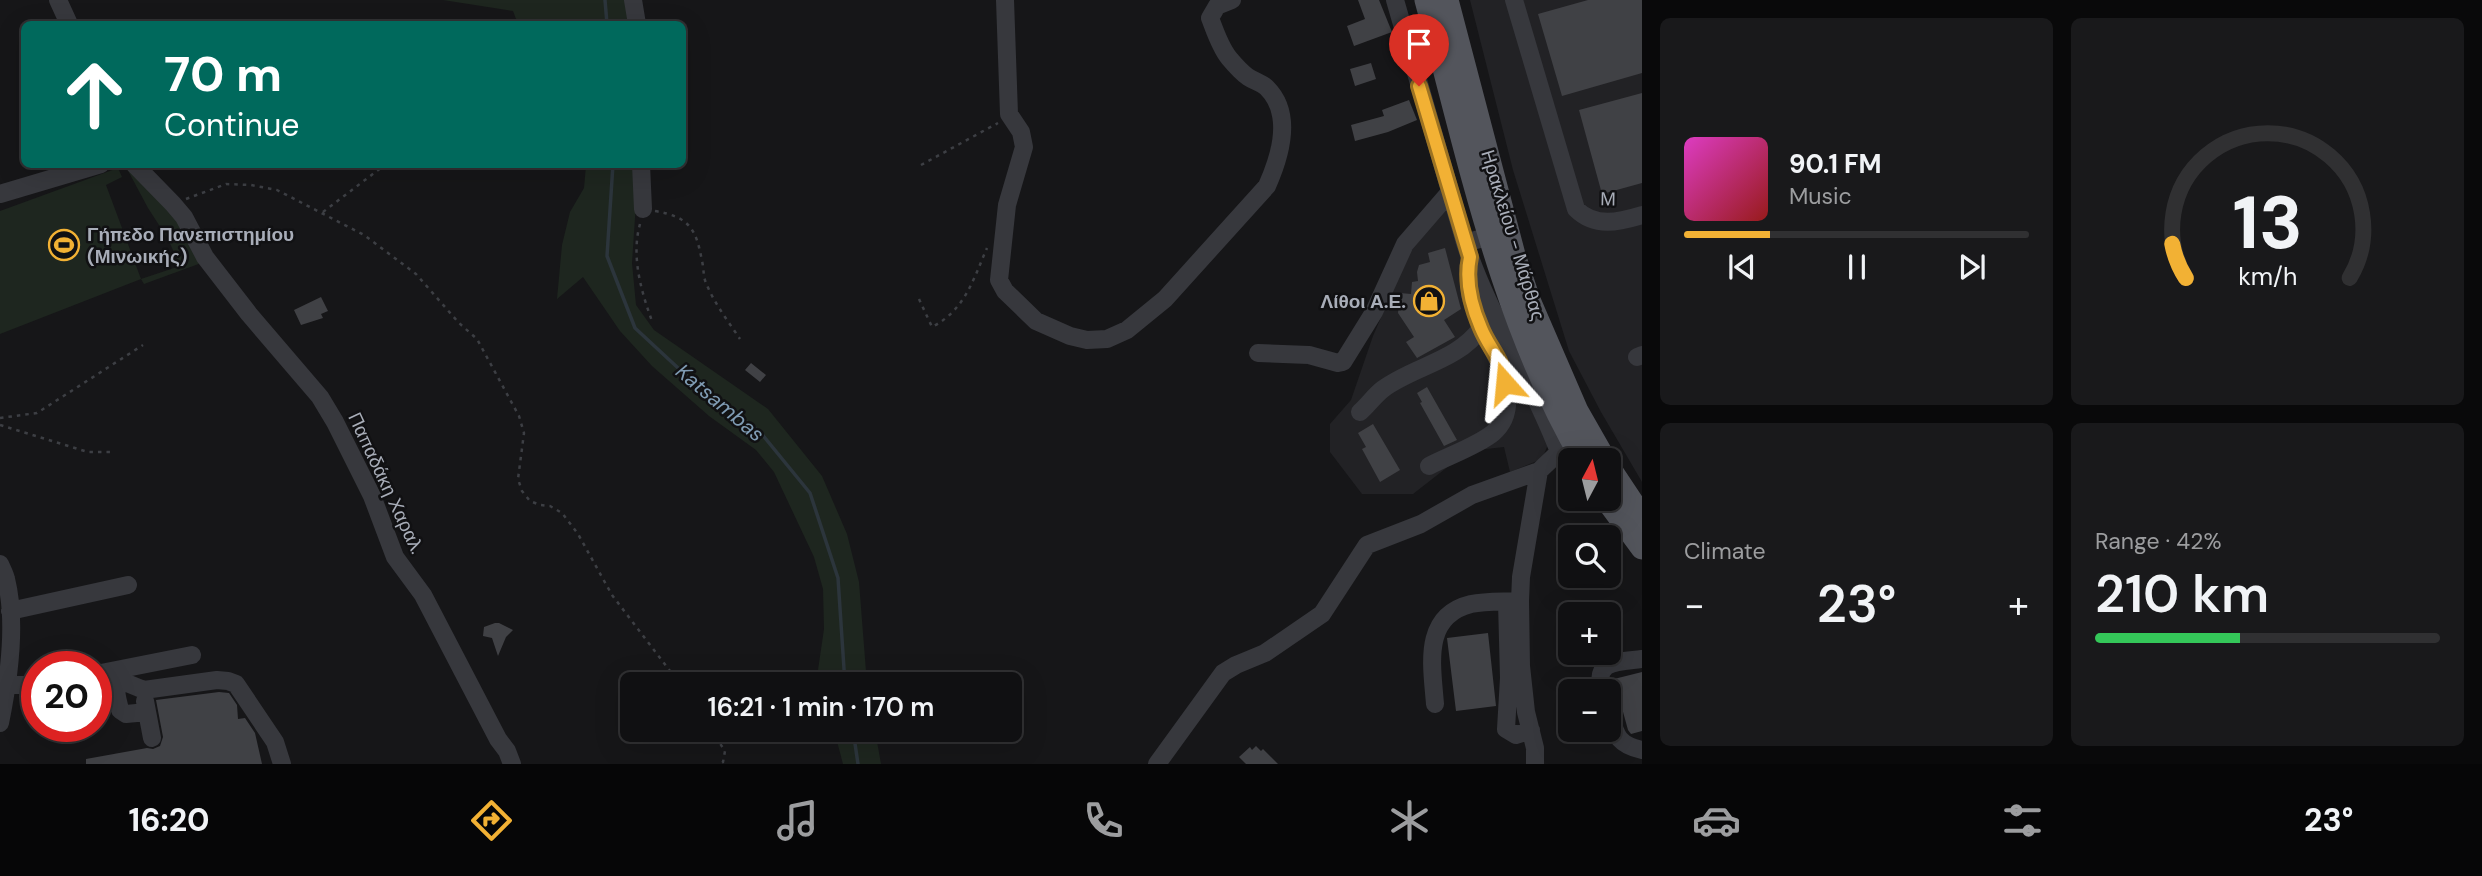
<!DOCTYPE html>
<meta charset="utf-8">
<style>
:root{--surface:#101012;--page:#19191b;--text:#f1f3f6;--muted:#9c9d9f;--line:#303032;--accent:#f2b134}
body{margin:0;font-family:"DM Sans",sans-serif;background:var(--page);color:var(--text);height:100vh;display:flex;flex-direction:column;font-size:26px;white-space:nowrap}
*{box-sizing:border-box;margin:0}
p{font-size:23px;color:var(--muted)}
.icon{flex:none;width:38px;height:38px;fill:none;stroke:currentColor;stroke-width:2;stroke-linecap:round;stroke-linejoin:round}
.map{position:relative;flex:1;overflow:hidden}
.side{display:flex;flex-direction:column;gap:18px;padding:18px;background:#09090a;width:840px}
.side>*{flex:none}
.guide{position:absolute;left:21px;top:21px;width:665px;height:147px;border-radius:10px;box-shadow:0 7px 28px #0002,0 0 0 2px var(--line);background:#00695c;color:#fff;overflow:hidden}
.needle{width:46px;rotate:7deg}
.controls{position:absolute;left:1558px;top:448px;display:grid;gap:14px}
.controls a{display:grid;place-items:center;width:63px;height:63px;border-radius:10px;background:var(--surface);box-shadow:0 7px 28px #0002,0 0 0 2px var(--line);font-size:35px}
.speed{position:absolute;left:21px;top:651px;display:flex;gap:14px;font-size:35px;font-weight:700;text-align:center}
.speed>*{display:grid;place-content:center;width:91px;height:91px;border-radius:50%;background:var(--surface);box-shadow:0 7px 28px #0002,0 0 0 2px var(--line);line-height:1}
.speed .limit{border:10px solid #d22;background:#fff;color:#111}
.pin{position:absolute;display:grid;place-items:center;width:60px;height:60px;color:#fff;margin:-72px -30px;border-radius:50% 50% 50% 0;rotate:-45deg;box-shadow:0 0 7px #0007}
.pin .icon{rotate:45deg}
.me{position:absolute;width:77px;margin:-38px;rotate:342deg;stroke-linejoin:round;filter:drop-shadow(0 0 5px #0008)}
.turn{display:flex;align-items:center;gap:24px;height:147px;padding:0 28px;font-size:32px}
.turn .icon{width:91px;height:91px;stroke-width:2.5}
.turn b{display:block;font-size:49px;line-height:60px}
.big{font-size:52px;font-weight:600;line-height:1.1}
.side .tile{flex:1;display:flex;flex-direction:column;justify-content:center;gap:10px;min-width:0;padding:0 24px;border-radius:10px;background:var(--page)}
.side .dial{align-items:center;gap:0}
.dial svg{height:182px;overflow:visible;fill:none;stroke:var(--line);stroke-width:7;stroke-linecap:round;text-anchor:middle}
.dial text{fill:var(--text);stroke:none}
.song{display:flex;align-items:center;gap:21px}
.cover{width:84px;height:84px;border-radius:10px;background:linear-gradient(135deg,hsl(310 70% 55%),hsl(0 70% 35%))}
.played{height:7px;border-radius:4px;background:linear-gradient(90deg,var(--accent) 25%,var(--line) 25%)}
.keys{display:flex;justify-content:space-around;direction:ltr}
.heat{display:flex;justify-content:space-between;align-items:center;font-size:38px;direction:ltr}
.charge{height:10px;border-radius:5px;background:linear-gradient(90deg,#34c759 42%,var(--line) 0)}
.side .tiles{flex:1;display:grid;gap:18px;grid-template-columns:repeat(2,1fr)}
.trip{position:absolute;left:620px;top:672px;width:402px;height:70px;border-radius:10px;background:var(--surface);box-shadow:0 7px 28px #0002,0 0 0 2px var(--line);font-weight:600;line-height:70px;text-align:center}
.menu{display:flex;height:112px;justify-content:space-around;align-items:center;background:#060607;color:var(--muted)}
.menu .icon{width:49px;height:49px}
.menu .current{color:var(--accent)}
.menu b{font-size:32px;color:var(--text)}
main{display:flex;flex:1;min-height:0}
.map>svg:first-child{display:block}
</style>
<main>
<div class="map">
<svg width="1642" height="764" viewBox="0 0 1642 764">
<rect width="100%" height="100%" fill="#161618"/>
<!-- built -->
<path fill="#222225" d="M1470,0H1642V482L1601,412L1569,351L1513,170Z
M1442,207L1455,215L1549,442L1542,459L1510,472L1504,447L1468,451L1413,494H1362L1330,452V424L1351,400L1373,336L1411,249Z"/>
<!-- green -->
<path fill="#1e261f" d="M443,0H628L630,24H518L513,11Z
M125,165H131L181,220L204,262L144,284L141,279L0,334V211L118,168L122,177L106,185L141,279L180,266L168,239L148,208Z
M586,165H635L636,203L632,263L636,305L654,330L768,409L822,476L847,534L859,582L867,684H822L818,670L824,629L823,589L814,557L774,472L756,450L709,416L652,366L620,331L583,277L557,299L562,245L570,212L584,188Z
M834,730H875L881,764H843Z"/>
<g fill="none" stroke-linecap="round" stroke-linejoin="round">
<!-- stream -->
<path stroke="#2c353c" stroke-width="3.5" d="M605,0L607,24
M613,164L607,256L635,328L691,380L761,433L810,493L838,578L845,684
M853,730L858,764"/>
</g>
<!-- building -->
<path fill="#404145" d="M1358,0H1379L1392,32L1354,46L1347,26L1365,19Z
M1588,0H1642V73L1562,96L1538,14Z
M1371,63L1376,79L1355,86L1350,69Z
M1642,93V183L1602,194L1579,110Z
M1409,100L1417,120L1388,132L1355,141L1351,125L1384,116L1382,110Z
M1445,248L1461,309L1444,320L1455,337L1417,358L1406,342L1414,337L1398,313L1400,293L1411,294L1412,282L1418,281L1417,272L1419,265L1430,262L1428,253Z
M321,297L328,311L321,314L323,318L301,325L294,310Z
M751,363L766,375L760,382L745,370Z
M1427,387L1457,440L1444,446L1420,403L1422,402L1417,393Z
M1373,424L1400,470L1380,482L1362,449L1366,447L1358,433Z
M495,623H499L513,630L506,637L498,656L492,638L483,636L484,627Z
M1488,633L1496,706L1456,711L1447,638Z
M1642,672V731L1631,734L1628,730L1614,679Z
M219,692L229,693L237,705L238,719L245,718L255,733L262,764H86V759L147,748L153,749L160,746L163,737L156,700Z
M1256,746L1261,751L1263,749L1278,764H1246L1239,757L1250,747L1252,750Z"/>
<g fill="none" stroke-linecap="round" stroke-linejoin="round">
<!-- path -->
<path stroke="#3d3f44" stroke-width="2.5" stroke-dasharray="3.5 5" stroke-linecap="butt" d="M921,165L998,123
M186,199L226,184L251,185L277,190L364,235L416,274L459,323L477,339L519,416L524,433L518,479L522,491L530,501L540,505L550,506L562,513L578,534L612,595L680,684
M655,211C689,217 696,228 702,261C704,269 703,276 706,283C714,303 728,321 740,339
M323,212L386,164
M640,224C631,256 641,291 652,321
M919,299L932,327C965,310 973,280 987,248
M0,418L37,413L143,345
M0,425L88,452H110
M711,730L725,751L723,762L720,764"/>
<!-- minor -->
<path stroke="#37383d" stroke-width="18" d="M58,0L69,24
M633,0L637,24
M1005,0L1009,114L1021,132L1024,147L1007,205L999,280L1005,291L1036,321L1070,336L1087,340L1107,339L1127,330L1165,299L1267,186C1280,157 1293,114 1267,88C1262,83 1254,81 1248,77C1241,72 1234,64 1229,58C1220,47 1215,31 1210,18L1217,6L1232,0
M1395,0L1465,243
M1514,0L1576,209C1595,228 1619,222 1642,215
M134,164L173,204L184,217L205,257L249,314L320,397L335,422L372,496L395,557L423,595L498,739L507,751L512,764
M641,164L643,209
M0,194L101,164
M1258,353L1309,355L1338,363L1343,362L1374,312L1405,244L1450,192
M1637,357L1642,355
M1360,412C1368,405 1375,395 1383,389C1414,366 1458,361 1481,328L1470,295L1468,268
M1429,466C1448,456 1477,446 1493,433C1524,407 1497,355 1481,328
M0,564C2,569 5,574 6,579C17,623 9,679 0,723
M1507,602L1509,678L1506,729L1516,735L1531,730
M10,611L128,585
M119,670L122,681L144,690L217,680L228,681L236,684L275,742L282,764
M96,674L192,655
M122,681C112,687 118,699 120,710L126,714L147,712
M0,685H37
M1603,691C1592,660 1619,662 1642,659
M145,701L152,738
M1435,704C1432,665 1422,616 1471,604C1486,601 1504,602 1520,601
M1608,709C1616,733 1615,744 1642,750
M1157,764L1223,673L1236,665L1265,653L1322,614L1367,545L1421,524L1472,495L1539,471L1559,452C1532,380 1489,316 1465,243L1490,236
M1535,764V748L1526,712L1521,666L1520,601L1521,577L1539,471"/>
<!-- major -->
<path stroke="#53555c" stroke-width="23" d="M1426,0C1468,155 1501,320 1583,460
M1447,0L1514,255L1529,300L1577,411L1605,460
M1608,466L1642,517
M1606,499L1642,548"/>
</g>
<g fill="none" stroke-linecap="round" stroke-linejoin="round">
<!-- route casing -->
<g stroke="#9d7322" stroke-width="18">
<path id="route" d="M1419,86L1470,257C1465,281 1471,305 1481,328C1489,348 1504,361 1505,383"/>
</g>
<!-- route -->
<use href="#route" stroke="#f2b134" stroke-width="12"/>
</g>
<!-- icons -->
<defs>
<g id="stadium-ring" transform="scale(1.575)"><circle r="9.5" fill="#111113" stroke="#f2b134" stroke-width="1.5"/><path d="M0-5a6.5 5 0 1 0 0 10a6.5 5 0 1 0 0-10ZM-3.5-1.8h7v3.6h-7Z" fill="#f2b134"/></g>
<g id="shop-ring" transform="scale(1.575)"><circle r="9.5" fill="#111113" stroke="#f2b134" stroke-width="1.5"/><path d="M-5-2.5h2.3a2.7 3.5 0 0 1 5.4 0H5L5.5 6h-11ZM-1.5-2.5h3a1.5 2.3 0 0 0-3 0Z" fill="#f2b134"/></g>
</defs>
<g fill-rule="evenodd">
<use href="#stadium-ring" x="64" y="245"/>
<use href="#shop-ring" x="1429" y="301"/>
</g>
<g text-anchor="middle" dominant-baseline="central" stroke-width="5" stroke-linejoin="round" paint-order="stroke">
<!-- street labels -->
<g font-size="19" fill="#a8adb8" stroke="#111113">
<text transform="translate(1608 199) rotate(1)">Μ</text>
<text transform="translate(1513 235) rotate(73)">Ηρακλείου - Μάρθας</text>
<text transform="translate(386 483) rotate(65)">Παπαδάκη Χαραλ.</text>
</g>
<!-- poi labels -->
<g font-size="19" font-weight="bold" fill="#a8adb8" stroke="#111113" text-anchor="start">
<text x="87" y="234">Γήπεδο Πανεπιστημίου<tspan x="87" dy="22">(Μινωικής)</tspan></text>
<text x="1406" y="301" text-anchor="end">Λίθοι Α.Ε.</text>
</g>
<!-- water labels -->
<g font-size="21" font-style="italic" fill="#7f9bb3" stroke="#111113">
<text transform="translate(720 403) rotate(40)">Katsambas</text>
</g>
</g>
</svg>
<div class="controls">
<a><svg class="needle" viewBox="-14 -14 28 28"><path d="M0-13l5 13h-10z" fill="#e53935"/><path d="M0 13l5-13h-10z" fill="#9c9d9f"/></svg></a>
<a><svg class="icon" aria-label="search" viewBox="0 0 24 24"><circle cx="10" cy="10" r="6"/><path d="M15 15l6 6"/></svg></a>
<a>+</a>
<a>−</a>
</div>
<div class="speed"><div class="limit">20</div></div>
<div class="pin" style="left:1419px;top:86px;background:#d93025"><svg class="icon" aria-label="arrive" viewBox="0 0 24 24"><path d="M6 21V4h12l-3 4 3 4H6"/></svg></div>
<svg class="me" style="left:1505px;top:383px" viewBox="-20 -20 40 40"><path d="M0-17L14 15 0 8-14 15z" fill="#f2b134" stroke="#fff" stroke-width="4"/></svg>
<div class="trip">16:21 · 1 min · 170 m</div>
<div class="guide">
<div class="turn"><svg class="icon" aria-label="ahead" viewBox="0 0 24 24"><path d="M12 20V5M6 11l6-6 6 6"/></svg><div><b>70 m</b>Continue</div></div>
</div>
</div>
<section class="side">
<div class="tiles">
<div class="tile">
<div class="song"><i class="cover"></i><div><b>90.1 FM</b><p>Music</p></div></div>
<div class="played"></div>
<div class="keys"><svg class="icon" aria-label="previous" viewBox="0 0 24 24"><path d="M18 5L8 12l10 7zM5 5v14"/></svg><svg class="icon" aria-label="pause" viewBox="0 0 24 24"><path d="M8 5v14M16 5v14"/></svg><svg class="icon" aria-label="next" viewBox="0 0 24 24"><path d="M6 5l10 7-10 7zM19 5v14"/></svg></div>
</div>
<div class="tile dial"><svg viewBox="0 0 100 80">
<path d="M14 69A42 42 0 1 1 86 69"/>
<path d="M14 69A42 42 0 0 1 8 54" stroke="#f2b134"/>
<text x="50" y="56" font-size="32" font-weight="700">13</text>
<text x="50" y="72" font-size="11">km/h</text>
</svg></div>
<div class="tile"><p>Climate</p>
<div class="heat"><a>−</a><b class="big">23°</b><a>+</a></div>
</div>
<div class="tile"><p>Range · 42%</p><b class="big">210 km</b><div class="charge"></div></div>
</div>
</section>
</main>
<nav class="menu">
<b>16:20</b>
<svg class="icon current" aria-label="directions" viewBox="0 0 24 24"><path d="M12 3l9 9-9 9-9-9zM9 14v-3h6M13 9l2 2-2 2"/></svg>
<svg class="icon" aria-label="music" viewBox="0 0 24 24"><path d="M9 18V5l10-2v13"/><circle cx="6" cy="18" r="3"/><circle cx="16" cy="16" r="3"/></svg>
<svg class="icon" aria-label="phone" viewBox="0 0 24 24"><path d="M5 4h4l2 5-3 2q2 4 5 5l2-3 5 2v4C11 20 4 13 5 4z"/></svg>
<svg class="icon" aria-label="climate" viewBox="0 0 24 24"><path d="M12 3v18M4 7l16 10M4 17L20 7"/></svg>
<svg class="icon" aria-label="car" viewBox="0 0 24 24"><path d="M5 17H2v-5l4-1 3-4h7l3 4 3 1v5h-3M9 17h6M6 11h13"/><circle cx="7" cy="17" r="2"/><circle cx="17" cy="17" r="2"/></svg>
<svg class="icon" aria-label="filters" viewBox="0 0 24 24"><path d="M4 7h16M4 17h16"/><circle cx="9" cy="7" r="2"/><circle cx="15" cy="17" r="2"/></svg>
<b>23°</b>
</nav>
